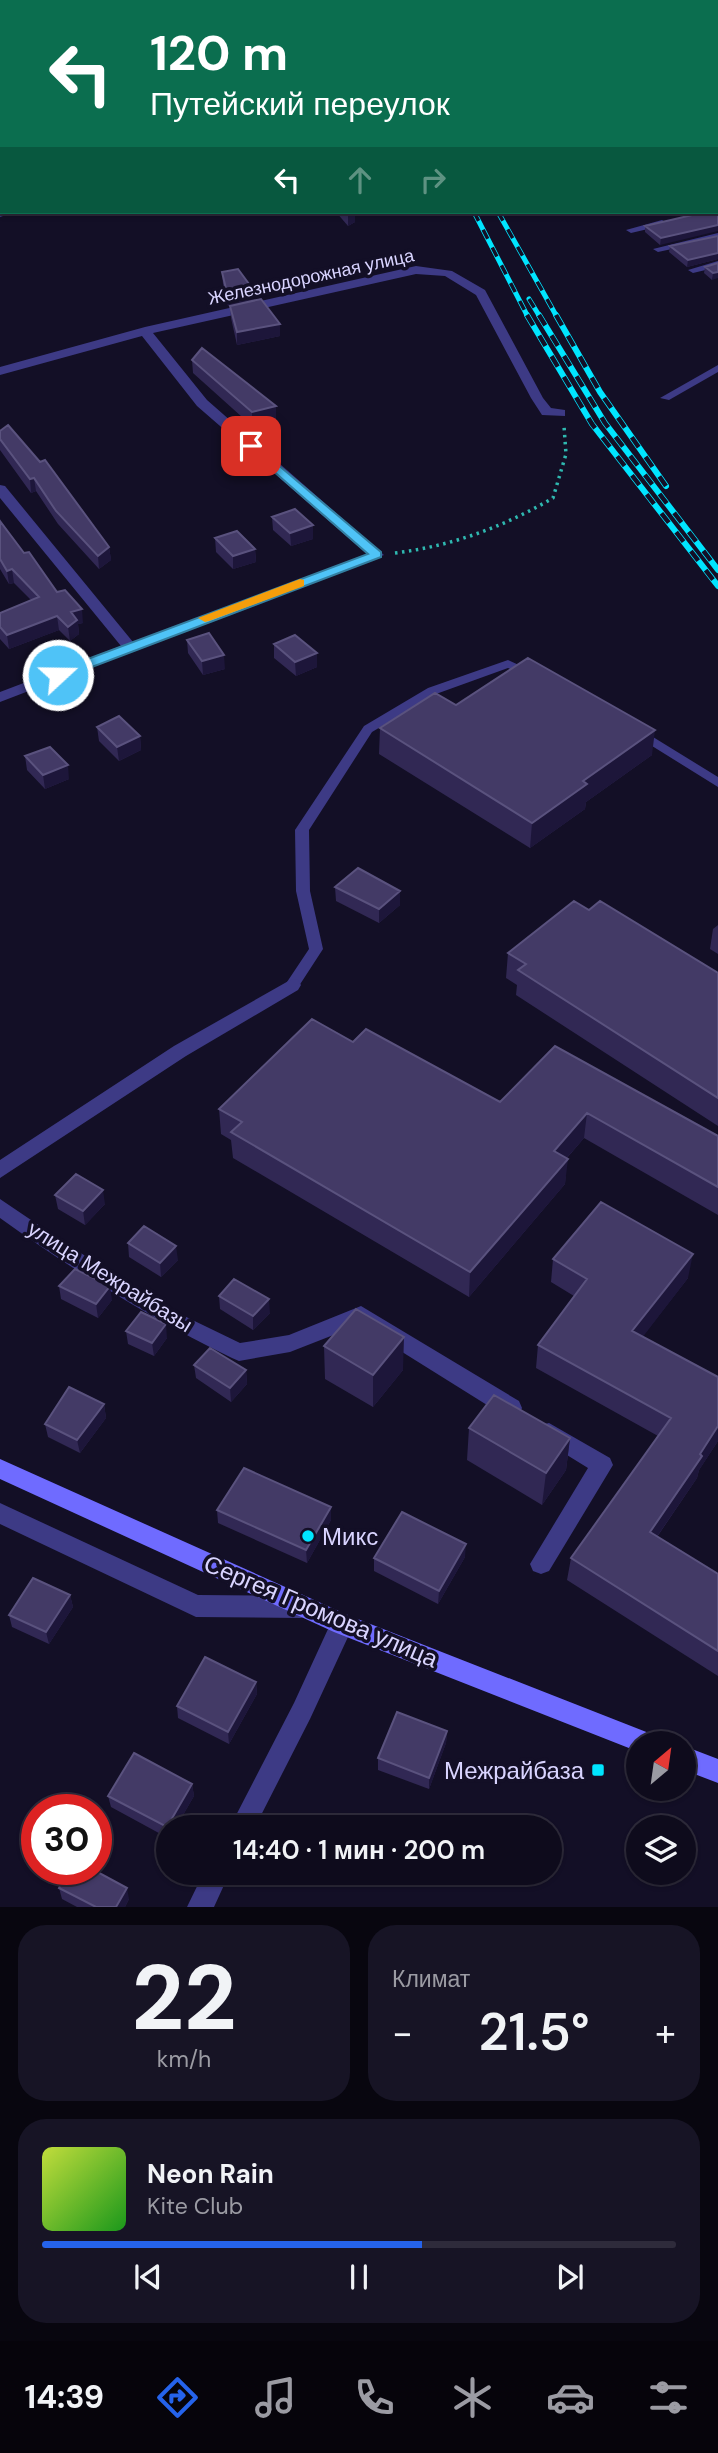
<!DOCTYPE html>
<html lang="ru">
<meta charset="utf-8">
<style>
:root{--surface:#0e0b1c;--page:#171425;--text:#f1f3f6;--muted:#9b9ba3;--line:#2e2b3b;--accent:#2563eb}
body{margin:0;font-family:"DM Sans",sans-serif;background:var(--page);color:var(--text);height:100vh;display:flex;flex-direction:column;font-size:26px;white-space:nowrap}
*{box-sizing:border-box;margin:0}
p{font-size:23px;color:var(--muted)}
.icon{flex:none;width:38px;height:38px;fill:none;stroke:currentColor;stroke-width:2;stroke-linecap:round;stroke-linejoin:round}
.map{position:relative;height:1907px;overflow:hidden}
.side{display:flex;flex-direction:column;gap:18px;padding:18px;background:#08060f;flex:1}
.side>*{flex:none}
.hud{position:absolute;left:0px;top:0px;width:719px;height:214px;box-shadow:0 2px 5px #0004,0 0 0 2px var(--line);background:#0b6e4f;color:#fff;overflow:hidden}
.needle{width:46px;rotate:29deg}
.tools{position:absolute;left:626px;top:1731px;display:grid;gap:14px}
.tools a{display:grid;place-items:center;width:70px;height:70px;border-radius:50%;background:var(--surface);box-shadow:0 2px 5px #0004,0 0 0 2px var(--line);font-size:35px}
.speed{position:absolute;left:21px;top:1794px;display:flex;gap:14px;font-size:35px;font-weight:700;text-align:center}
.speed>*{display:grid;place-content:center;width:91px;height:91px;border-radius:50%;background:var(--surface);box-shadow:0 2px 5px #0004,0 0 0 2px var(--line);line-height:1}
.speed .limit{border:10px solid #d22;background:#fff;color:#111}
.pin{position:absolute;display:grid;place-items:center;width:60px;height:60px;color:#fff;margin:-30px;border-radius:14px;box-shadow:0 4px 10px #0006}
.me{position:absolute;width:77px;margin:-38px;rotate:69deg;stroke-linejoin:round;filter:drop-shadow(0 0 5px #0008)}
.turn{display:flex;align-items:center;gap:24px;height:147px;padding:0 35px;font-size:32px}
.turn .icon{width:91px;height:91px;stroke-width:2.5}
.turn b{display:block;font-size:49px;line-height:60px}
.lanes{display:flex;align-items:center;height:66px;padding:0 35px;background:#0003;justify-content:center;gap:35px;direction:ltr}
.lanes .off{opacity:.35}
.big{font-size:52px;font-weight:600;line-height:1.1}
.side .card{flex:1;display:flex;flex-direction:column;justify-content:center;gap:10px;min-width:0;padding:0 24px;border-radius:28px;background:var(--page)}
.side .dial{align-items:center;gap:0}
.dial b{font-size:91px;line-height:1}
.song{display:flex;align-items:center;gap:21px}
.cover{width:84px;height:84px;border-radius:10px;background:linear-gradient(135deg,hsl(70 70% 55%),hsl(120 70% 35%))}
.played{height:7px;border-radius:4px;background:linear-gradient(90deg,var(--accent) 60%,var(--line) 60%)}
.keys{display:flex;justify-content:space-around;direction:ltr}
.heat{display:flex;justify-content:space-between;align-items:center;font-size:38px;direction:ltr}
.side .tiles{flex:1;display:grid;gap:18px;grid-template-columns:1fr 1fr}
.card:last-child{grid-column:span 2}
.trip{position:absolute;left:156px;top:1815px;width:406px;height:70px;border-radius:35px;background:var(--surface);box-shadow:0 2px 5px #0004,0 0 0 2px var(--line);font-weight:600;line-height:70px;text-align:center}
.tab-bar{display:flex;height:112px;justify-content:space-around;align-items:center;background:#06040b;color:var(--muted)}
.tab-bar .icon{width:49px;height:49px}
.tab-bar .current{color:var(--accent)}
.tab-bar b{font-size:32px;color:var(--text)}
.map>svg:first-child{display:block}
</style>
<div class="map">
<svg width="718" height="1907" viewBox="0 0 718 1907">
<rect width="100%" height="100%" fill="#130f26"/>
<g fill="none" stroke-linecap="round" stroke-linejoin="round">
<!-- path -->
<path stroke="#2fb8b0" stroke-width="3.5" stroke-dasharray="2.5 4.5" stroke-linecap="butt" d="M395,553C452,546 503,527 553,498L566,454L564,426"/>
<!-- lane -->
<path fill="#3d3a85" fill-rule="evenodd" d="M662,220L667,223L665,225L631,233L626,230Z
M718,233V239L658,252L653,249Z
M718,261V267L693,273L688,270Z
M718,365V372L669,400L660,398Z
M508,660L536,673L530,677L508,668L436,694L372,732L309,830L310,891L323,949L297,989H287L285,985L309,949L296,891L295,830L364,726L428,688Z
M640,729L718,777V787L636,736L634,733L636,730Z"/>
<!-- street -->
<path fill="#3d3a85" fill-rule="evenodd" d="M0,65H2V71H0Z
M0,163H2V172H0Z
M0,211L2,212H15L0,217Z
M416,266L452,271L485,290L543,398L551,408L565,410V416L542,415L531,398L476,295L445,276L416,274L153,333L207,400L384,555L0,702V692L121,646L0,498V485L5,486L133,642L367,554L197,406L142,336L0,375V367L145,327Z
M292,979L298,980L301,985L298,990L186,1056L0,1178V1160L174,1046Z
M0,1199L71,1247L176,1312L240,1343L289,1335L361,1306L519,1401L522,1408L519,1415L511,1417L503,1415L359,1325L290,1352L239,1361L232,1358C150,1318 74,1271 0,1218Z
M549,1423L610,1458L613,1465L549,1571L541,1574L533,1571L530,1564L588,1468L541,1439L538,1432L541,1425Z
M0,1503L198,1595L301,1596L309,1599L313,1607L309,1615L301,1618L196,1617L0,1524Z
M342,1613L350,1616L354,1624L310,1719L255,1827H230L294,1703L334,1616Z
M204,1872H230L214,1907H187Z"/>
<!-- secondary -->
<path fill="#6f6bff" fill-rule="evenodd" d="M0,1459L350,1616L654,1735L657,1743H639V1752L334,1632L0,1479Z
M684,1746L718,1759V1783L684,1770Z"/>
<!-- rail-far1 casing -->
<g stroke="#00e5ff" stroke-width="5">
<path id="rail-far1" d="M474,212L528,317
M498,212L557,317
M529,299L540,317"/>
</g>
<!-- rail casing -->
<g stroke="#00e5ff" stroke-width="6">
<path id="rail" d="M527,315L592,424L718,586
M539,315L605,423L718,570
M556,315L600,392L666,486"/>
</g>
<!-- rail-far1 -->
<use href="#rail-far1" stroke="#130f26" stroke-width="3.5" stroke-dasharray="10" stroke-linecap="butt"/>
<!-- rail -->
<use href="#rail" stroke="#130f26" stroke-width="4.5" stroke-dasharray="12" stroke-linecap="butt"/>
</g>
<!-- wall -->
<path fill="#312854" d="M718,209L660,245L645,232V226Z
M336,212H355V222L348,226Z
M718,236V259L687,267L669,252L670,246Z
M718,263L712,280L704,273L705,267Z
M222,272L252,288L253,300L228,306L223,284Z
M230,306L280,324V336L237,345L231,318Z
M192,360L276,419L252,426L193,373Z
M0,431L109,547L111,560L99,569L58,524L36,491L31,493L0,450Z
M272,517L313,525V539L291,546L273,530Z
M0,521L24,553L83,623L78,624L79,634L70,641L59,630L9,649L0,639V613L31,600L14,583L9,584L0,569Z
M215,538L255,549L256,562L233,569L216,552Z
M187,640L225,669L203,675L188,653Z
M274,644L317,653V667L296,676L274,658Z
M456,705L652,755L586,802L585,809L530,848L379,754L380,728Z
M97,727L140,736L141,750L119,761L99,741Z
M25,756L69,779L45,789L27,770Z
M335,887L400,905L379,923L336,901Z
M589,910L718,973V1126L516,995L517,985L506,978L508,953Z
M718,925V954L710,949L713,929Z
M353,1042L500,1102L555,1046L718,1136V1215L584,1138L567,1158L565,1184L469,1297L233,1158L231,1140L221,1134L219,1109Z
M55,1195L105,1204L85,1225L58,1209Z
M128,1243L178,1260L161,1277L129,1257Z
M553,1259L688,1278L642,1337L718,1377V1441L699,1470L697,1478L657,1537L718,1574V1676L567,1580L571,1558L658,1436L536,1368L538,1345L574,1296L551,1282Z
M59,1286L112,1300L98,1318L61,1299Z
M219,1296L270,1313L253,1330L220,1309Z
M126,1331L167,1338L154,1356L128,1344Z
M324,1346L403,1370L373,1407L325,1379Z
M194,1365L246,1370L247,1384L231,1402L196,1378Z
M104,1404L106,1418L80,1453L48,1437L45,1424Z
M469,1428L570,1438L566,1470L542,1505L467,1460Z
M217,1510L331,1520L307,1563L218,1523Z
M465,1557L438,1604L374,1571V1558Z
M70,1595L73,1607L49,1644L12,1627L9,1615Z
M256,1682L257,1694L229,1744L178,1718L177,1706Z
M447,1731L446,1743L429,1789L378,1770V1758Z
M192,1784L194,1796L176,1827H168V1838L111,1807L108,1796Z
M59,1888L129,1899L125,1907H77L62,1899Z"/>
<!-- shaded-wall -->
<path fill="#1d163a" d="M133,0H152V2H128Z
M2,50V63L0,64V51Z
M2,132V144L0,145V133Z
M351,212H355V222L348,226V214Z
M718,225V231L660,245L661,238Z
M718,253V259L687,267L688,260Z
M718,272V278L712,280L713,273Z
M252,288L253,300L228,306L227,293Z
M280,324V336L237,345V332Z
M276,406V419L252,426V412Z
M34,478L36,491L31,493L30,479Z
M313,525V539L291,546L290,533Z
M109,547L111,560L99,569L98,556Z
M255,549L256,562L233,569V556Z
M12,569L14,583L9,584L7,571Z
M82,609L83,623L78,624L79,634L70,641L68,627L71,612Z
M57,616L59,630L9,649L7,635Z
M317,653V667L296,676L295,662Z
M224,655L225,669L203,675L202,661Z
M655,730L652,755L586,802L585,809L530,848L532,823L583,781Z
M140,736L141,750L119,761L117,747Z
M68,765L69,779L45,789L43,775Z
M400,891V905L379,923V909Z
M587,1113L584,1138L551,1176L554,1151Z
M568,1159L565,1184L469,1297L470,1272Z
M103,1190L105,1204L85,1225L83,1211Z
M176,1246L178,1260L161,1277L160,1263Z
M693,1254L688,1278L629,1355L632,1331Z
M110,1286L112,1300L98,1318L96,1304Z
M269,1299L270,1313L253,1330V1316Z
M166,1324L167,1338L154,1356L152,1343Z
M404,1337L403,1370L373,1407V1375Z
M246,1370L247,1384L231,1402L230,1388Z
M104,1404L106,1418L80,1453L77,1440Z
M718,1426V1441L699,1470L697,1478L645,1554L650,1532Z
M570,1438L566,1470L542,1505L546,1473Z
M331,1507V1520L307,1563L306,1550Z
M466,1544L465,1557L438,1604L439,1591Z
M70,1595L73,1607L49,1644L46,1632Z
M256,1682L257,1694L229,1744L228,1732Z
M447,1731L446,1743L429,1789V1778Z
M192,1784L194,1796L176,1827H168V1834L167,1827Z
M127,1888L129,1899L125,1907H116Z"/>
<!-- building -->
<path fill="#433a66" stroke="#5a527e" stroke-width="2" d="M0,0H133L128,2H2V15H0Z
M0,25H2V50L0,51Z
M0,100H2V132L0,133Z
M718,209V225L661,238L645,226L705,212H718Z
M718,236V253L688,260L670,246Z
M718,263V272L713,273L705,267Z
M238,269L252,288L227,293L222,272Z
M261,299L280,324L237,332L230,306Z
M202,348L276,406L252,412L192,360Z
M8,425L40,462L45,460L109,547L98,556L56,511L34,478L30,479L0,439V431Z
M295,509L313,525L290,533L272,517Z
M0,521L24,553L29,552L57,592L65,590L82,609L71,612L77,620L68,627L57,616L7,635L0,627V613L39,597L12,569L7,571L0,559Z
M237,531L255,549L233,556L215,538Z
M209,633L224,655L202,661L187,640Z
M295,635L317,653L295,662L274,644Z
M528,658L655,730L583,781L587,784L532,823L380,728L435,693L456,705Z
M119,716L140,736L117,747L97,727Z
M50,747L68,765L43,775L25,756Z
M358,868L400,891L379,909L335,887Z
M574,901L589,910L600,901L718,973V1098L518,970L526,964L508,953Z
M312,1019L353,1042L366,1029L500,1102L555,1046L718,1136V1187L587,1113L554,1151L568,1159L470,1272L231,1132L242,1122L219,1109Z
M76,1174L103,1190L83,1211L55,1195Z
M601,1202L693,1254L632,1331L718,1377V1426L700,1454L702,1456L650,1532L718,1574V1651L571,1558L671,1418L538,1345L587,1279L553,1259Z
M144,1226L176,1246L160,1263L128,1243Z
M75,1269L110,1286L96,1304L59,1286Z
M234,1279L269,1299L253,1316L219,1296Z
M356,1309L404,1337L373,1375L324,1346Z
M141,1312L166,1324L152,1343L126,1331Z
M210,1348L246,1370L230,1388L194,1365Z
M69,1387L104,1404L77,1440L45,1424Z
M494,1395L570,1438L546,1473L469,1428Z
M244,1468L331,1507L306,1550L217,1510Z
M402,1512L466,1544L439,1591L374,1558Z
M33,1578L70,1595L46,1632L9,1615Z
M205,1657L256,1682L228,1732L177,1706Z
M397,1712L447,1731L429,1778L378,1758Z
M134,1753L192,1784L167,1827L108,1796Z
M69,1869H92L127,1888L116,1907H96L59,1888Z"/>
<!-- route -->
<path fill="#4fc3f7" stroke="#337fa1" stroke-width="2" d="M251,442L381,552V557L63,678H53V672L368,554L247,448V443Z"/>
<!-- slow -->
<path fill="#f59e0b" d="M300,579L304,580V586L209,621L205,622L198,618Z"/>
<!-- markers -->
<g fill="#00e5ff" stroke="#130f26" stroke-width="2.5">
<circle cx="308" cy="1536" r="7"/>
<rect x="591" y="1763" width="14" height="14" rx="3.5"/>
</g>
<g text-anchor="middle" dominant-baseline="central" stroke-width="7" stroke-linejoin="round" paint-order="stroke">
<!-- far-street labels -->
<g font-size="18" fill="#d9d4ff" stroke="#130f26">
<text transform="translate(311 277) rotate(-12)">Железнодорожная улица</text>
</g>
<!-- street labels -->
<g font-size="21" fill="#d9d4ff" stroke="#130f26">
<text transform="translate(110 1277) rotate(32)">улица Межрайбазы</text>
</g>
<!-- near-poi labels -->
<g font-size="24" fill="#d9d4ff" stroke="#130f26" text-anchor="start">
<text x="322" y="1536">Микс</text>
<text x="584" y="1770" text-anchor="end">Межрайбаза</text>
</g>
<!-- near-street labels -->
<g font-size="24" fill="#d9d4ff" stroke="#130f26">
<text transform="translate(321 1611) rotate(23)">Сергея Громова улица</text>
</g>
</g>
</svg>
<div class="tools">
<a><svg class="needle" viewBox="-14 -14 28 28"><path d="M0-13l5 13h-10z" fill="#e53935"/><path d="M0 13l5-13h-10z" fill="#9b9ba3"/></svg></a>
<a><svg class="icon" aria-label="layers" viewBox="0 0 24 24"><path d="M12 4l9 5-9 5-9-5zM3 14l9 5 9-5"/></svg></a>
</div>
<div class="speed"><div class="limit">30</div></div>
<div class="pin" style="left:251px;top:446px;background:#d93025"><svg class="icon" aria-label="arrive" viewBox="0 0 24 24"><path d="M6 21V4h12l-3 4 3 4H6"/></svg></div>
<svg class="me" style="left:58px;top:675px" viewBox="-20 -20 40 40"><circle r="17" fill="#4fc3f7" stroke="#fff" stroke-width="3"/><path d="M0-11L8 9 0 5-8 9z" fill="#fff"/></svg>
<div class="trip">14:40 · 1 мин · 200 m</div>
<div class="hud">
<div class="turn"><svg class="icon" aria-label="left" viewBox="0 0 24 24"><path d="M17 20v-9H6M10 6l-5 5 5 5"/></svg><div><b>120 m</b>Путейский переулок</div></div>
<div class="lanes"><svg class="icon" aria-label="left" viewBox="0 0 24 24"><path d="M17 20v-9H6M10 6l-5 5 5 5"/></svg><svg class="icon off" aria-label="ahead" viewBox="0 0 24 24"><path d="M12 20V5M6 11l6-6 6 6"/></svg><svg class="icon off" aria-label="right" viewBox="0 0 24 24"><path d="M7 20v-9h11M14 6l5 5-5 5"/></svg></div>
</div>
</div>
<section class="side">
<div class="tiles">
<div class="card dial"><b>22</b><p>km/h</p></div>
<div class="card"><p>Климат</p>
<div class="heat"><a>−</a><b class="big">21.5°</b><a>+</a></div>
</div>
<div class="card">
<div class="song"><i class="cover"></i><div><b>Neon Rain</b><p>Kite Club</p></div></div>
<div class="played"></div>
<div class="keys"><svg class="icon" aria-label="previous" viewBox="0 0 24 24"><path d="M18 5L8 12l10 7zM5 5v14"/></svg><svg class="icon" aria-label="pause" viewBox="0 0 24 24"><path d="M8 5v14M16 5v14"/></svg><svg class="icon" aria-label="next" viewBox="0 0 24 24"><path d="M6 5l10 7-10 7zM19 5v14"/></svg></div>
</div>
</div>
</section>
<nav class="tab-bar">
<b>14:39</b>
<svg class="icon current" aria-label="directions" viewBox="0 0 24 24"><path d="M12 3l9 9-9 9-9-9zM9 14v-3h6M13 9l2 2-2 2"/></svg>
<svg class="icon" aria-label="music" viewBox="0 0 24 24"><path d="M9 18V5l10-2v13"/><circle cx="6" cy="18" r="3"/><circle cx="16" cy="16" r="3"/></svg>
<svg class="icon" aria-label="phone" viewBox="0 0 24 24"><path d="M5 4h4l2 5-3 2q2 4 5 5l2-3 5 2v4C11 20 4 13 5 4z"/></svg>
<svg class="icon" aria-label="climate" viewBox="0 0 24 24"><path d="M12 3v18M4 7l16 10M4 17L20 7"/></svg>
<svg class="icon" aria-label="car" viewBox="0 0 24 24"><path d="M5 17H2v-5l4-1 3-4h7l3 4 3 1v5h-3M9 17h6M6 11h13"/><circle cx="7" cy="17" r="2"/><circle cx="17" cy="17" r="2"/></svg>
<svg class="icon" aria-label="filters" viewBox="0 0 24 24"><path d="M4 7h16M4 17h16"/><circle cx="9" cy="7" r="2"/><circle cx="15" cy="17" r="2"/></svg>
</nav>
